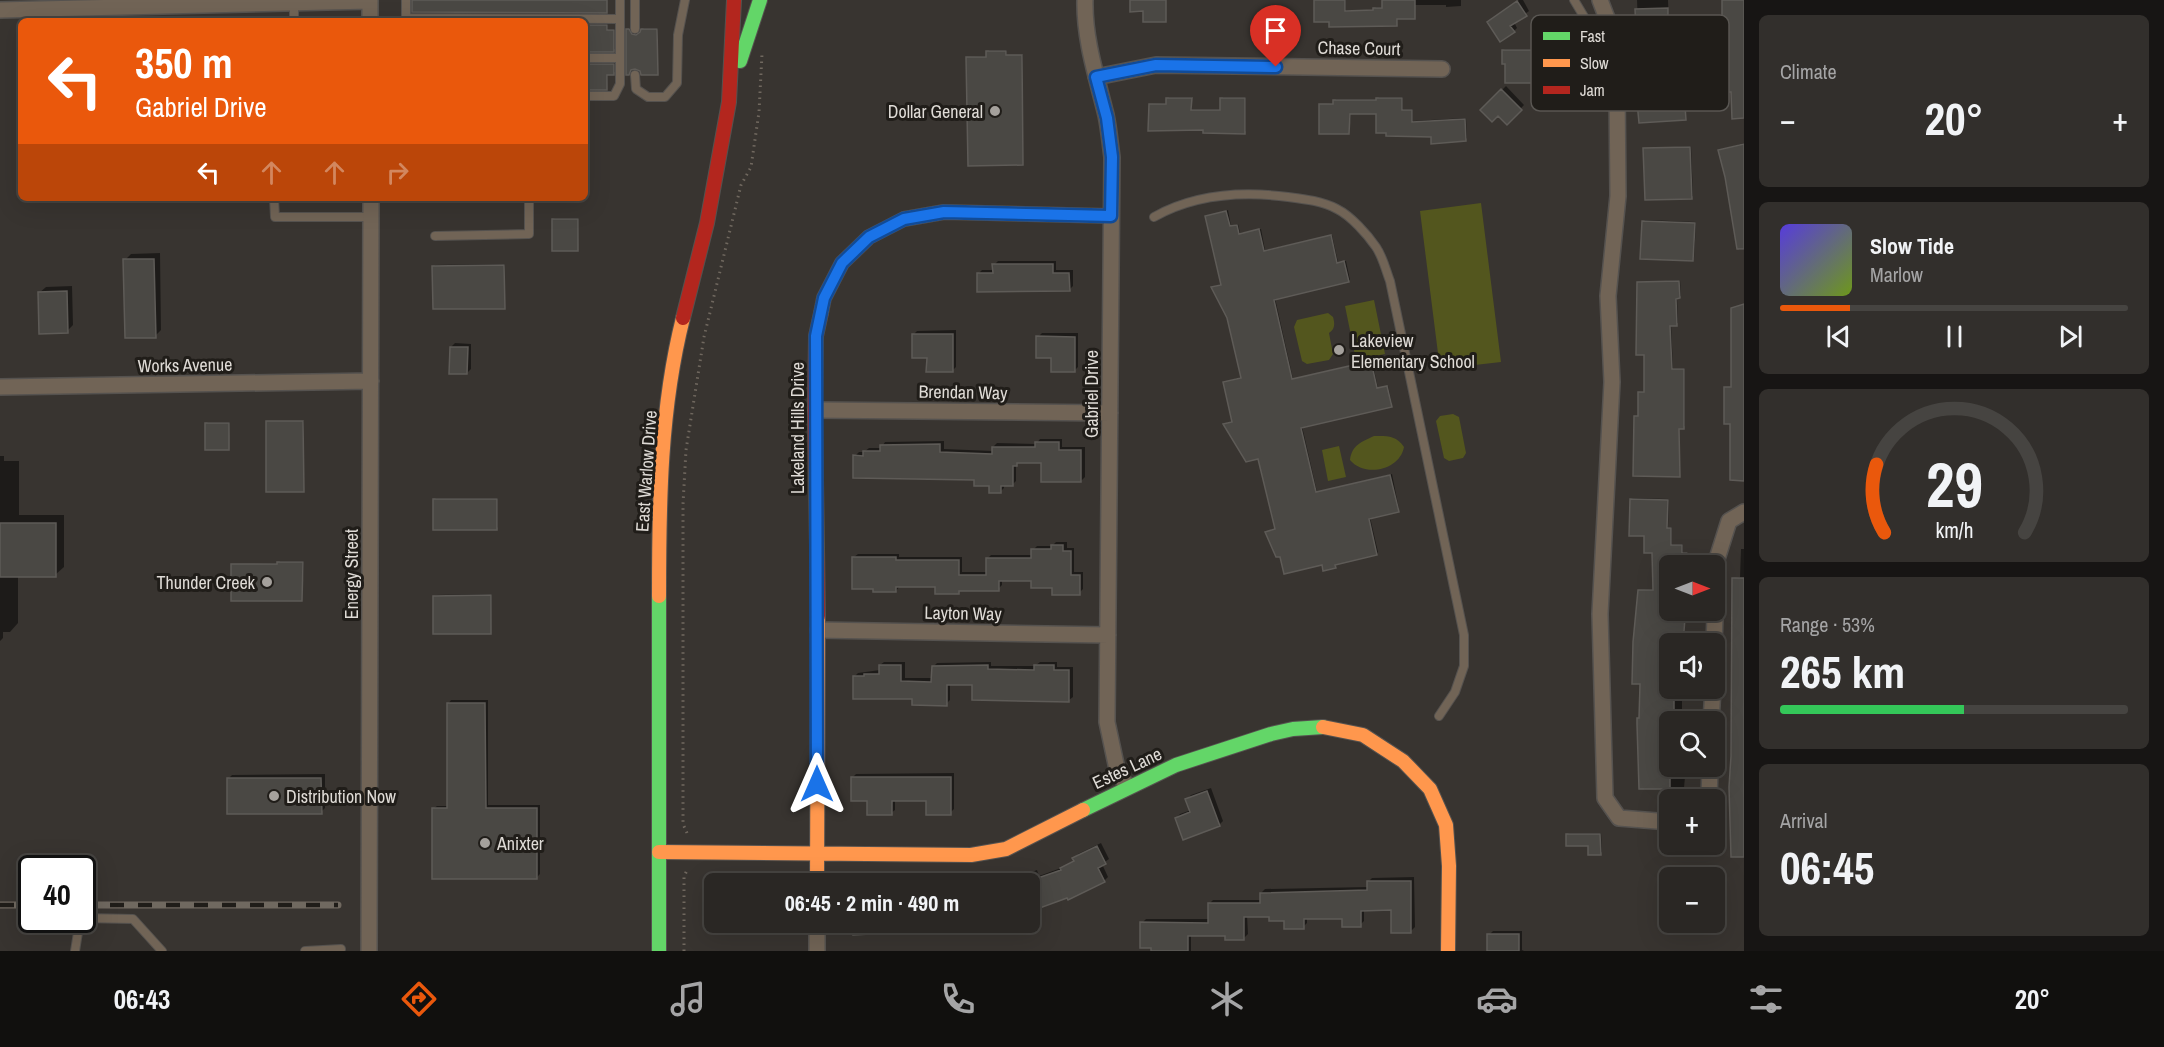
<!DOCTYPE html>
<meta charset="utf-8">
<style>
:root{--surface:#2a2724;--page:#322f2c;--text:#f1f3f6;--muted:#a5a5a6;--line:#464441;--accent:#ea580c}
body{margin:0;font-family:"Archivo Narrow",sans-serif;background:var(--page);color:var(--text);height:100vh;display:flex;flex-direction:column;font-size:22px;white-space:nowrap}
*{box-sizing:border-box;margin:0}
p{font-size:20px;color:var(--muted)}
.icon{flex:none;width:33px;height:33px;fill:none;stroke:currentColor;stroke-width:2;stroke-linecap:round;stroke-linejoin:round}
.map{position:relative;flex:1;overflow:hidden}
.side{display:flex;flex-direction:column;gap:15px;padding:15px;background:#171514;width:420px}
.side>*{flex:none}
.top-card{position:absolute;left:18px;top:18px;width:570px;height:183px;border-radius:9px;box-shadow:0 6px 24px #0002,0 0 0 2px var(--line);background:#ea580c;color:#fff;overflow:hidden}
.needle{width:39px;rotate:90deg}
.tools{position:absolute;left:1659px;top:555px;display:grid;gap:12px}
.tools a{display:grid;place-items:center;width:66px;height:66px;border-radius:9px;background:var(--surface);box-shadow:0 6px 24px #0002,0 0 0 2px var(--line);font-size:30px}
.speed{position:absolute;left:18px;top:855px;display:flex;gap:12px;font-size:30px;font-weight:700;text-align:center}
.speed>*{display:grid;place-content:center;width:78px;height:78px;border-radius:50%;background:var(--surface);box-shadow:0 6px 24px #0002,0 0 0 2px var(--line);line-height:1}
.speed .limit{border:3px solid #111;border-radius:9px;background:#fff;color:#111}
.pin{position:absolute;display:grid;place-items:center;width:51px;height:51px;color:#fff;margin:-62px -26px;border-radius:50% 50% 50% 0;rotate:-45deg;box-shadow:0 0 6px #0007}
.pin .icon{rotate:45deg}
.me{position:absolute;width:66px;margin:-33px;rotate:0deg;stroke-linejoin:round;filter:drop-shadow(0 0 4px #0008)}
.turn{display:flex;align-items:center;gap:21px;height:126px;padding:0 18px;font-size:27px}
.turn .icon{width:78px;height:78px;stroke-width:2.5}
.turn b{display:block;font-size:42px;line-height:51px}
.lanes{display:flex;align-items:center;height:57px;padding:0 18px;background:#0003;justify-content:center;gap:30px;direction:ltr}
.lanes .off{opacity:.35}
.big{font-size:45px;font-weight:700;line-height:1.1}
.side .card{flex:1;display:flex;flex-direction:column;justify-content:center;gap:9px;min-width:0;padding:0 21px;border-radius:9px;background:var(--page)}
.side .dial{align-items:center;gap:0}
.dial svg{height:156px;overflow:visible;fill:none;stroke:var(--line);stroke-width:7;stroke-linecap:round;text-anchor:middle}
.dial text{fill:var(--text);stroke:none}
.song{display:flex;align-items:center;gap:18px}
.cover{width:72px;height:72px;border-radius:9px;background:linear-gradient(135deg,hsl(250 70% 55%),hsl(80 70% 35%))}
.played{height:6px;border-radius:3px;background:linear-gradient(90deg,var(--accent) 20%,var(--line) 20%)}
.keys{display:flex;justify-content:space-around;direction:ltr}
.heat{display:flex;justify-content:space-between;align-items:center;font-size:33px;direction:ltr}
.charge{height:9px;border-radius:4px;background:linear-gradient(90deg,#34c759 53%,var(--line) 0)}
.trip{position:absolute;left:704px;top:873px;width:336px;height:60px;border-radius:9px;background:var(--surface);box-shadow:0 6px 24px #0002,0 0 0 2px var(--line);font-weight:700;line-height:60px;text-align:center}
.menu{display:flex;height:96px;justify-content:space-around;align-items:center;background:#11100e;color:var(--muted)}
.menu .icon{width:42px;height:42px}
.menu .active{color:var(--accent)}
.menu b{font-size:27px;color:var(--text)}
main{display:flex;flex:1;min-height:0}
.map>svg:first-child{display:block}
</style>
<main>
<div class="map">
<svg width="1744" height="951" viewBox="0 0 1744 951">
<rect width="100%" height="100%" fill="#383430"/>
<!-- green -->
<path fill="#53561e" d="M1481,203L1501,362L1440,369L1420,211Z
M1374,300L1385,354L1356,360L1345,306Z
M1328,313L1333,317C1335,324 1335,329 1329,333L1333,354L1329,360L1307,364L1302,361L1294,327L1297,320Z
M1453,414L1459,417L1466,453L1463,458L1449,461L1444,458L1436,421L1440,416Z
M1374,436C1387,436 1396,435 1404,447C1400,470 1365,478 1350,460C1352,445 1361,442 1374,436Z
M1339,446L1346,477L1328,481L1322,450Z"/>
<!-- shadow -->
<path fill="#0007" d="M1315,0H1346V10H1374L1376,7H1384V0H1461V6L1446,7V5H1415V16L1398,17L1397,25L1330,20Z
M1519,0H1523L1529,11L1514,22L1517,28L1514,31L1489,22Z
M1637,0H1668L1669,25H1677L1678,49L1682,48L1686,117L1685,118L1637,90L1630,55L1639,53Z
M585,24H608V29H615V49L585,51Z
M631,28L633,33L638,34L644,28H658L657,74L635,67L630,72L627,30Z
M1505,49H1533L1531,82L1503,50Z
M989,50H1007V55H1023V164L968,57L988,56Z
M585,62L615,63V72L608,74L607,88H585Z
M1506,86L1524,105L1507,123L1498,114L1482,110Z
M1169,97H1192V109H1221L1223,97H1246V131L1244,132L1204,129L1150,104L1167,103Z
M1379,97H1403V109H1413V121L1466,118L1467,138L1465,140L1432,135L1378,113H1351L1349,132L1321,105L1334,103L1336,99H1378Z
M1744,143V250H1739L1726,177L1720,150Z
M1691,146L1693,196L1691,197L1644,149Z
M1228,210L1231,226L1238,224L1240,233L1261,229L1265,250L1332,235L1338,262L1346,261L1350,280L1348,281L1275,298L1293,379L1372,360L1378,388L1388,386L1392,404L1391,406L1302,426L1317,492L1392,474L1399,509L1370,517L1378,552L1377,554L1336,563L1335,567L1323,564L1267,532L1276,529L1260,457L1224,424L1233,421L1224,382L1242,377L1228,318L1212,287L1222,284L1207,216Z
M555,218H579L578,249L553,219Z
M1645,220L1696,222L1694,258L1692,260L1644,221Z
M160,253L161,330L155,336L125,260L131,254Z
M998,261H1056V270H1073V286L1069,290L978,274L982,270H994V265Z
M505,264L504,307L434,267L435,265Z
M1680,280L1681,296L1677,297L1678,323L1671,324L1673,368H1685V426L1679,428V476L1636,417L1640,416L1639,392L1645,391V353L1639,283Z
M72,286L73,325L67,331L39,293L46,287Z
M956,330V367L952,371L913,335L917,331Z
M1042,333H1078V367L1074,371L1053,357L1038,337Z
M455,343L471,344V369L467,373L451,347Z
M269,421H304L303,491L268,422Z
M208,422H230L228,448L206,424Z
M1040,439H1062V447H1085V477L1081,481L1042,461H1019L1016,464V481L1012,485L1004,484V488L1000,492L976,479L855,456L859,452H864L869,448H881L885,442L944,441V449L993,451V447L997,443L1036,444Z
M0,456H4V461H19V515H64V567L55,575H18V623L10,632H3V638L0,641Z
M436,498H498V527L496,529L434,500Z
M1633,498L1669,499L1668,527H1672V544H1683V552H1688V566H1670L1669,615L1679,616L1677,644H1670V688H1682V722H1670V766H1686L1684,788L1640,787V590L1654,589V551L1631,499Z
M1056,542H1067V548H1074V572H1083V589L1079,593L1033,579L1002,580V585L998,589H961L958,592L936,586L899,587L896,591L854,557L858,554H899V557H962V572H987V559L991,555H1033V550L1037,546H1052Z
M1741,549H1744V855L1733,579L1740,577Z
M280,561H304L302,600L232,565L279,563Z
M492,594L491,632L434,596L436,595Z
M884,662H905V678H933V667L937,663L991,662V666H1035L1040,662H1057V667H1073V697L1069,700L974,684L950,683V700L946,704L913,697L854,677L858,673L880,670V665Z
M451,700H488V805H540V874L537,877L433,809L437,806H449L448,704Z
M954,773V809L950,813L928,800H895V810L891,813L868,800L852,778L856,774Z
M325,774V808L321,812L228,779L232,775Z
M1211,788L1223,821L1219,825L1176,818L1180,814L1191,810L1187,799L1191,795Z
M1569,833H1601L1602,852L1600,853L1590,844L1567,835Z
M1101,843L1109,859L1102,864L1108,877L1104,881L1029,902V884H1012V882L1015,878L1037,870L1039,876L1061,868L1075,860L1078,854Z
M1414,877L1415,927L1411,931L1392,909H1364V921L1360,925L1344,917H1307V923L1303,927L1271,915H1247L1248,934L1244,938L1227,935H1191V951H1153L1142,923L1146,919H1210L1209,904L1213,900H1261V893L1265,889L1368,887V882L1372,878Z
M858,882H881V884H857Z
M855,922H890L891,926L887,930L855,933Z
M964,922H991L989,925H964Z
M1493,931H1522V950L1524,951H1489V935Z"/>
<!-- building -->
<path fill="#4a4844" stroke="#5e5b57" stroke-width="1.5" d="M412,0H607V13L412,12Z
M1130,0H1166V22H1143V11L1130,12Z
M1314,0H1345V11L1373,10V8H1382V0H1415V19H1397V26L1329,27V22H1314Z
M1722,0H1744V118L1732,119L1731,92H1726V33H1722Z
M1517,1L1527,16L1510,26L1515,32L1500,42L1487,22Z
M1668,8V26L1676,25L1677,49H1681L1686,120L1639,123L1636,91H1632L1628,54L1637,53L1635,9Z
M585,25H607V30H614V52H585Z
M626,29H629L632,34L636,35L640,32L641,29H657L658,75H641L640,71L635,69L631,70L629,75H626Z
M1502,50H1532V83H1505V64H1502Z
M986,51H1006V55H1022L1023,165L968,166L966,57H986Z
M585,64H614V75H607V90H585Z
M1501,89L1522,110L1507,125L1498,116L1492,122L1480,110Z
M1166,98H1192L1191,110H1220V98H1245V134L1203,133V130L1148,131L1149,104H1166Z
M1376,98H1402V110H1412V122L1465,119L1466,141L1431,144V137L1386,136V133H1376V114H1350L1349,134H1319V104H1333V100H1376Z
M1744,144V249H1737L1725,177L1718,150Z
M1690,147L1692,199L1645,200L1643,148Z
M1226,211L1230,226L1237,225L1239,234L1259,229L1264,251L1331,235L1337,263L1344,261L1349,282L1274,300L1292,379L1371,361L1377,388L1387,386L1392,407L1301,428L1316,492L1390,475L1399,512L1369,519L1377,555L1335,565L1336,568L1323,571L1322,565L1284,574L1280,557H1276L1265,532L1275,529L1258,459L1246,462L1223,424L1232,422L1223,382L1241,378L1227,318L1211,287L1221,285L1205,216Z
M552,219H578V251H552Z
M1642,221L1695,223L1693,261L1640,259Z
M123,259H154L156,338H125Z
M992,264H1053V273H1069L1070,291L977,292V273H993Z
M504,265L505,309H433L432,266Z
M1679,281L1680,298L1676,299L1677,326H1670L1672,369H1684V429H1679L1680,477L1633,476L1634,416H1638V392H1644V355H1636L1637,282Z
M67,291L68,333L39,334L38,292Z
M1744,304V481L1730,480V424H1724V387H1731V308Z
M912,334H953V372H926L927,358H912Z
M1036,336L1075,337V372H1051V358H1036Z
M450,347H468L467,374H449Z
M266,421H303L304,492H266Z
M205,423H229V450H205Z
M1035,442H1059V450H1081V482H1041V463H1017V466H1013V486H1001V493H989V486H974V480L853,478V455L863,456V451H880V445L940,444V452L992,454V447H1035Z
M433,499H497V530H433Z
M1630,499L1668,500L1667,528H1671V545H1682V553H1687L1688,566H1670L1668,616L1685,618L1683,644H1670V697L1674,698V714H1670V789H1639L1637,724V718H1639L1640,684H1632L1633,642L1638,590H1653L1652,553H1644V536H1629Z
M0,523H56V577H0Z
M1051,545H1063V551H1071V575H1080V595H1052V588H1031V581H999V591H959V594H935V587H896V592H873V589H852V557H896V560H959V575H986V558H1031V549H1051Z
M277,562H303L302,601H231V564H277Z
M1732,578H1744V857H1731L1729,787L1731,756Z
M491,595V634H433V596Z
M879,665H901V681L931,682L932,666L988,665V669L1034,670V665H1054V670H1069V702L972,700V685H947V706L912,705V699H853V676H864V674H879Z
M447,703H485L486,808H537V879H432V808H447Z
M851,777H951V815H926V801H892V815H867V801H851Z
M227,778H321L322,814H227Z
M1207,791L1220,826L1183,840L1175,818L1190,812L1185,799Z
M1566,834H1600L1601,855H1588V846H1566Z
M1097,846L1106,864L1098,868L1105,882L1068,900L1067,898L1029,912V881L1061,870L1060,868L1074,861L1072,858Z
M1367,881H1411V933H1391V910L1361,911V927H1342V919H1304V929H1284V921H1269V917H1244V940H1225V936H1188V951H1151V948H1140V922L1208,923V903H1260V893L1367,890Z
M853,922H869L870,934L853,935Z
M1487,934H1519V951H1487Z"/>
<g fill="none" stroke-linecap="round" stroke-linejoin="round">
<!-- lane casing -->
<g stroke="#55524f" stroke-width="10">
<path id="lane" d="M406,0V21
M1574,0L1586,20L1608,21
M294,3V21
M406,18L620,19
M635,29V0
M585,58H620
M635,75L636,89L648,97H665L677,83L678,35L685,0
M585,96H614L620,84V0
M274,198L275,217H371
M1154,217C1195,194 1242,191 1288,197C1304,199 1322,201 1337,209C1351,216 1367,234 1376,247C1383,257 1386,271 1390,281L1464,635V666L1455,692L1439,716
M435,236L529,234V198
M82,918L133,919L162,951
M75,951L80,920
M305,951L341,949"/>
</g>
<!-- street casing -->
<g stroke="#55524f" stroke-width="18">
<path id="street" d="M1085,0C1084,39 1097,78 1106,115C1109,129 1110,143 1112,157L1107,722L1117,769L1127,787
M1600,0L1608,21L1617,88L1618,196L1608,296L1612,382L1600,614L1605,798L1619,818L1670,822
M0,10L370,1
M370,21V0
M1096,77L1156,65L1442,69
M0,387L371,381
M815,410L1110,413
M818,630L1108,635
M1714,644L1717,559L1729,521L1744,512
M1711,722L1713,688
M1709,800L1710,766
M817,922V951
M369,951L371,198"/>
</g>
<!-- fast casing -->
<g stroke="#55524f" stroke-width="16">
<path id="fast" d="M740,61L760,0
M659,596V951
M1083,810L1176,765L1271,734L1293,729L1323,727"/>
</g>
<!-- slow casing -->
<g stroke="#55524f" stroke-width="16">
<path id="slow" d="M821,313L824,298L842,263L869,237L904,219L944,212L1111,216
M659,596C659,503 660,409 683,318
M1323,727L1363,735L1403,761L1430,789L1446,825L1449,866L1448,951
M659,852L971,855L1006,849L1083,810
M817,884L818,616"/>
</g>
<!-- jam casing -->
<g stroke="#55524f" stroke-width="16">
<path id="jam" d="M683,318L707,223L729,102L734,0
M818,616L815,410L816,336L821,313"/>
</g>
<!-- path -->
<path stroke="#70685f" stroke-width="3" stroke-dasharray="1.5 4.5" stroke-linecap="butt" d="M687,833L683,824V504L686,450L704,337L741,185L751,167L759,112L762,54
M684,951V877L687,870"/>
<!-- lane -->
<use href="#lane" stroke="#716456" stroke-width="8"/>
<!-- street -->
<use href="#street" stroke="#716456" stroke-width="15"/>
<!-- fast -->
<use href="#fast" stroke="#63d668" stroke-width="14"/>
<!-- slow -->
<use href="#slow" stroke="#ff974d" stroke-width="14"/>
<!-- jam -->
<use href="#jam" stroke="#b3261e" stroke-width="14"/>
<!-- rail casing -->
<g stroke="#706960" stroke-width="7">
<path id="rail" d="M0,905H32
M82,905H338"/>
</g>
<!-- rail -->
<use href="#rail" stroke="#201d19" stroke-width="4.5" stroke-dasharray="14" stroke-linecap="butt"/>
</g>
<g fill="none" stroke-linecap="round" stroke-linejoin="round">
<!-- route casing -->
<g stroke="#114b97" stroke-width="15">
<path id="route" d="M817,784L816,336L824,298L842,263L869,237L904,219L944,212L1111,216L1112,157L1107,118L1096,77L1156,65L1276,67"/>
</g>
<!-- route -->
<use href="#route" stroke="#1a73e8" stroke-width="10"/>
</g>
<!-- markers -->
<g fill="#a5a19c" stroke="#201d19" stroke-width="2">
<circle cx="995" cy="111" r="6"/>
<circle cx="1339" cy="350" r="6"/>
<circle cx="267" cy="582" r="6"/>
<circle cx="274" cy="796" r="6"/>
<circle cx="485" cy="843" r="6"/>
</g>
<g text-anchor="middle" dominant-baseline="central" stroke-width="6" stroke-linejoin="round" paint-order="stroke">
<!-- street labels -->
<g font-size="18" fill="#dfdbd6" stroke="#201d19">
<text transform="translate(1359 48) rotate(1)">Chase Court</text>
<text transform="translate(185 365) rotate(-1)">Works Avenue</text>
<text transform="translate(963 392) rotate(1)">Brendan Way</text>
<text transform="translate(1091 394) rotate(-90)">Gabriel Drive</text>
<text transform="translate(797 428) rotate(-90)">Lakeland Hills Drive</text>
<text transform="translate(646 471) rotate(-86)">East Warlow Drive</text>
<text transform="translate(351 574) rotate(-90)">Energy Street</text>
<text transform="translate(963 613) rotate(1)">Layton Way</text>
<text transform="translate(1127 768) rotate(-25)">Estes Lane</text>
</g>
<!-- poi labels -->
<g font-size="18" fill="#dfdbd6" stroke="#201d19" text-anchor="start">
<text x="983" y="111" text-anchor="end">Dollar General</text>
<text x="1351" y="340">Lakeview<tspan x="1351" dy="21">Elementary School</tspan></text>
<text x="255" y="582" text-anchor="end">Thunder Creek</text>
<text x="286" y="796">Distribution Now</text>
<text x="497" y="843">Anixter</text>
</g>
</g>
<!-- legend -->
<rect x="1531" y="15" width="198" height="96" rx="9" fill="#201d19" stroke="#595652" stroke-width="1.5"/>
<rect x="1543" y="32" width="27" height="8" fill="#63d668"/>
<rect x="1543" y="59" width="27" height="8" fill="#ff974d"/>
<rect x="1543" y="86" width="27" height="8" fill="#b3261e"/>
<g font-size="16" fill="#dfdbd6">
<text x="1580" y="42">Fast</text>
<text x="1580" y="69">Slow</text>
<text x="1580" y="96">Jam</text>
</g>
</svg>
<div class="tools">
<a><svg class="needle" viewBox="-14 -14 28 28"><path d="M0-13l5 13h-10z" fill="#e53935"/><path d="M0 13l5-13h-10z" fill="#a5a5a6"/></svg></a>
<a><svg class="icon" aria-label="sound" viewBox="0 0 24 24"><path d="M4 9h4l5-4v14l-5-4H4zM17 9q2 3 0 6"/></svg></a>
<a><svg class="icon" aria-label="search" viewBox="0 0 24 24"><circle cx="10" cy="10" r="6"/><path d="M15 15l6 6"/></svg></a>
<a>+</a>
<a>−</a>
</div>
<div class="speed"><div class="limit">40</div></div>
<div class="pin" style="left:1276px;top:67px;background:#d93025"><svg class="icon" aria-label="arrive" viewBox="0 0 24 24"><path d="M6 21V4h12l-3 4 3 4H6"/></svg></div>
<svg class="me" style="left:817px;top:784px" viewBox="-20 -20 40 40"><path d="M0-17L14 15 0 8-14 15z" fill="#1a73e8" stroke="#fff" stroke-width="4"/></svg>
<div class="trip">06:45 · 2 min · 490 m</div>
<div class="top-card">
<div class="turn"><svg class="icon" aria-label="left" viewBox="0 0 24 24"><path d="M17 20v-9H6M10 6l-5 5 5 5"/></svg><div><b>350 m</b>Gabriel Drive</div></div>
<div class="lanes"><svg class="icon" aria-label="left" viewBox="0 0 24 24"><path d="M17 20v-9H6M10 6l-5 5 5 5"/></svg><svg class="icon off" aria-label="ahead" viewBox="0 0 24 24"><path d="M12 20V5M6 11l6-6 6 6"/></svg><svg class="icon off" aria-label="ahead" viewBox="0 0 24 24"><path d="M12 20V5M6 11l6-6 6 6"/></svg><svg class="icon off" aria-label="right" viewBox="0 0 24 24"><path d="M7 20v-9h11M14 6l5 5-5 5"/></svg></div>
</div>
</div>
<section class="side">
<div class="card"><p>Climate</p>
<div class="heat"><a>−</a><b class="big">20°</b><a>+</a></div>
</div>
<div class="card">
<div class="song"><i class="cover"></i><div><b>Slow Tide</b><p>Marlow</p></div></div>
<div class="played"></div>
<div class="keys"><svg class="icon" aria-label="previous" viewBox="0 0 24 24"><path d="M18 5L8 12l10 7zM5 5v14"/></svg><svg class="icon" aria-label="pause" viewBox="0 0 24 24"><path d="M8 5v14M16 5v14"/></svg><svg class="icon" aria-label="next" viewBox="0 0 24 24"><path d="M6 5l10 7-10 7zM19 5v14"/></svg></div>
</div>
<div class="card dial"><svg viewBox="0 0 100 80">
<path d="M14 69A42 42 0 1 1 86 69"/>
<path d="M14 69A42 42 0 0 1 10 34" stroke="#ea580c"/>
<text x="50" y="56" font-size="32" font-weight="700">29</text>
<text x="50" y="72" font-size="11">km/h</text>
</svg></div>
<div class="card"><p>Range · 53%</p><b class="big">265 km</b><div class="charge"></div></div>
<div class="card"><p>Arrival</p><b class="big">06:45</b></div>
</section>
</main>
<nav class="menu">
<b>06:43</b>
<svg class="icon active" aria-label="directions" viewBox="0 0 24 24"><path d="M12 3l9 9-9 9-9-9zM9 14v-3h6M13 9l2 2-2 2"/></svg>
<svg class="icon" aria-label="music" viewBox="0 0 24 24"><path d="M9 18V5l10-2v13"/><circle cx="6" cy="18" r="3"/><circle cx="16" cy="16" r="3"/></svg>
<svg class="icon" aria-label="phone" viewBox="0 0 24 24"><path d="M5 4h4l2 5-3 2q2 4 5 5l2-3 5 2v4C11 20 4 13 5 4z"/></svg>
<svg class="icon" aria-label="climate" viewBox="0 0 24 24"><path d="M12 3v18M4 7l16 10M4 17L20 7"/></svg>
<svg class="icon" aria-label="car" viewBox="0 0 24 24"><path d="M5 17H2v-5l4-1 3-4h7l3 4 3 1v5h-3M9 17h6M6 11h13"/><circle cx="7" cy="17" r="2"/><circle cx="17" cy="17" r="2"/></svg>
<svg class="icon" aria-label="filters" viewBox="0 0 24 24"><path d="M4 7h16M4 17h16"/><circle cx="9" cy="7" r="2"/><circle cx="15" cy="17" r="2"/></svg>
<b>20°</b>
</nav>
